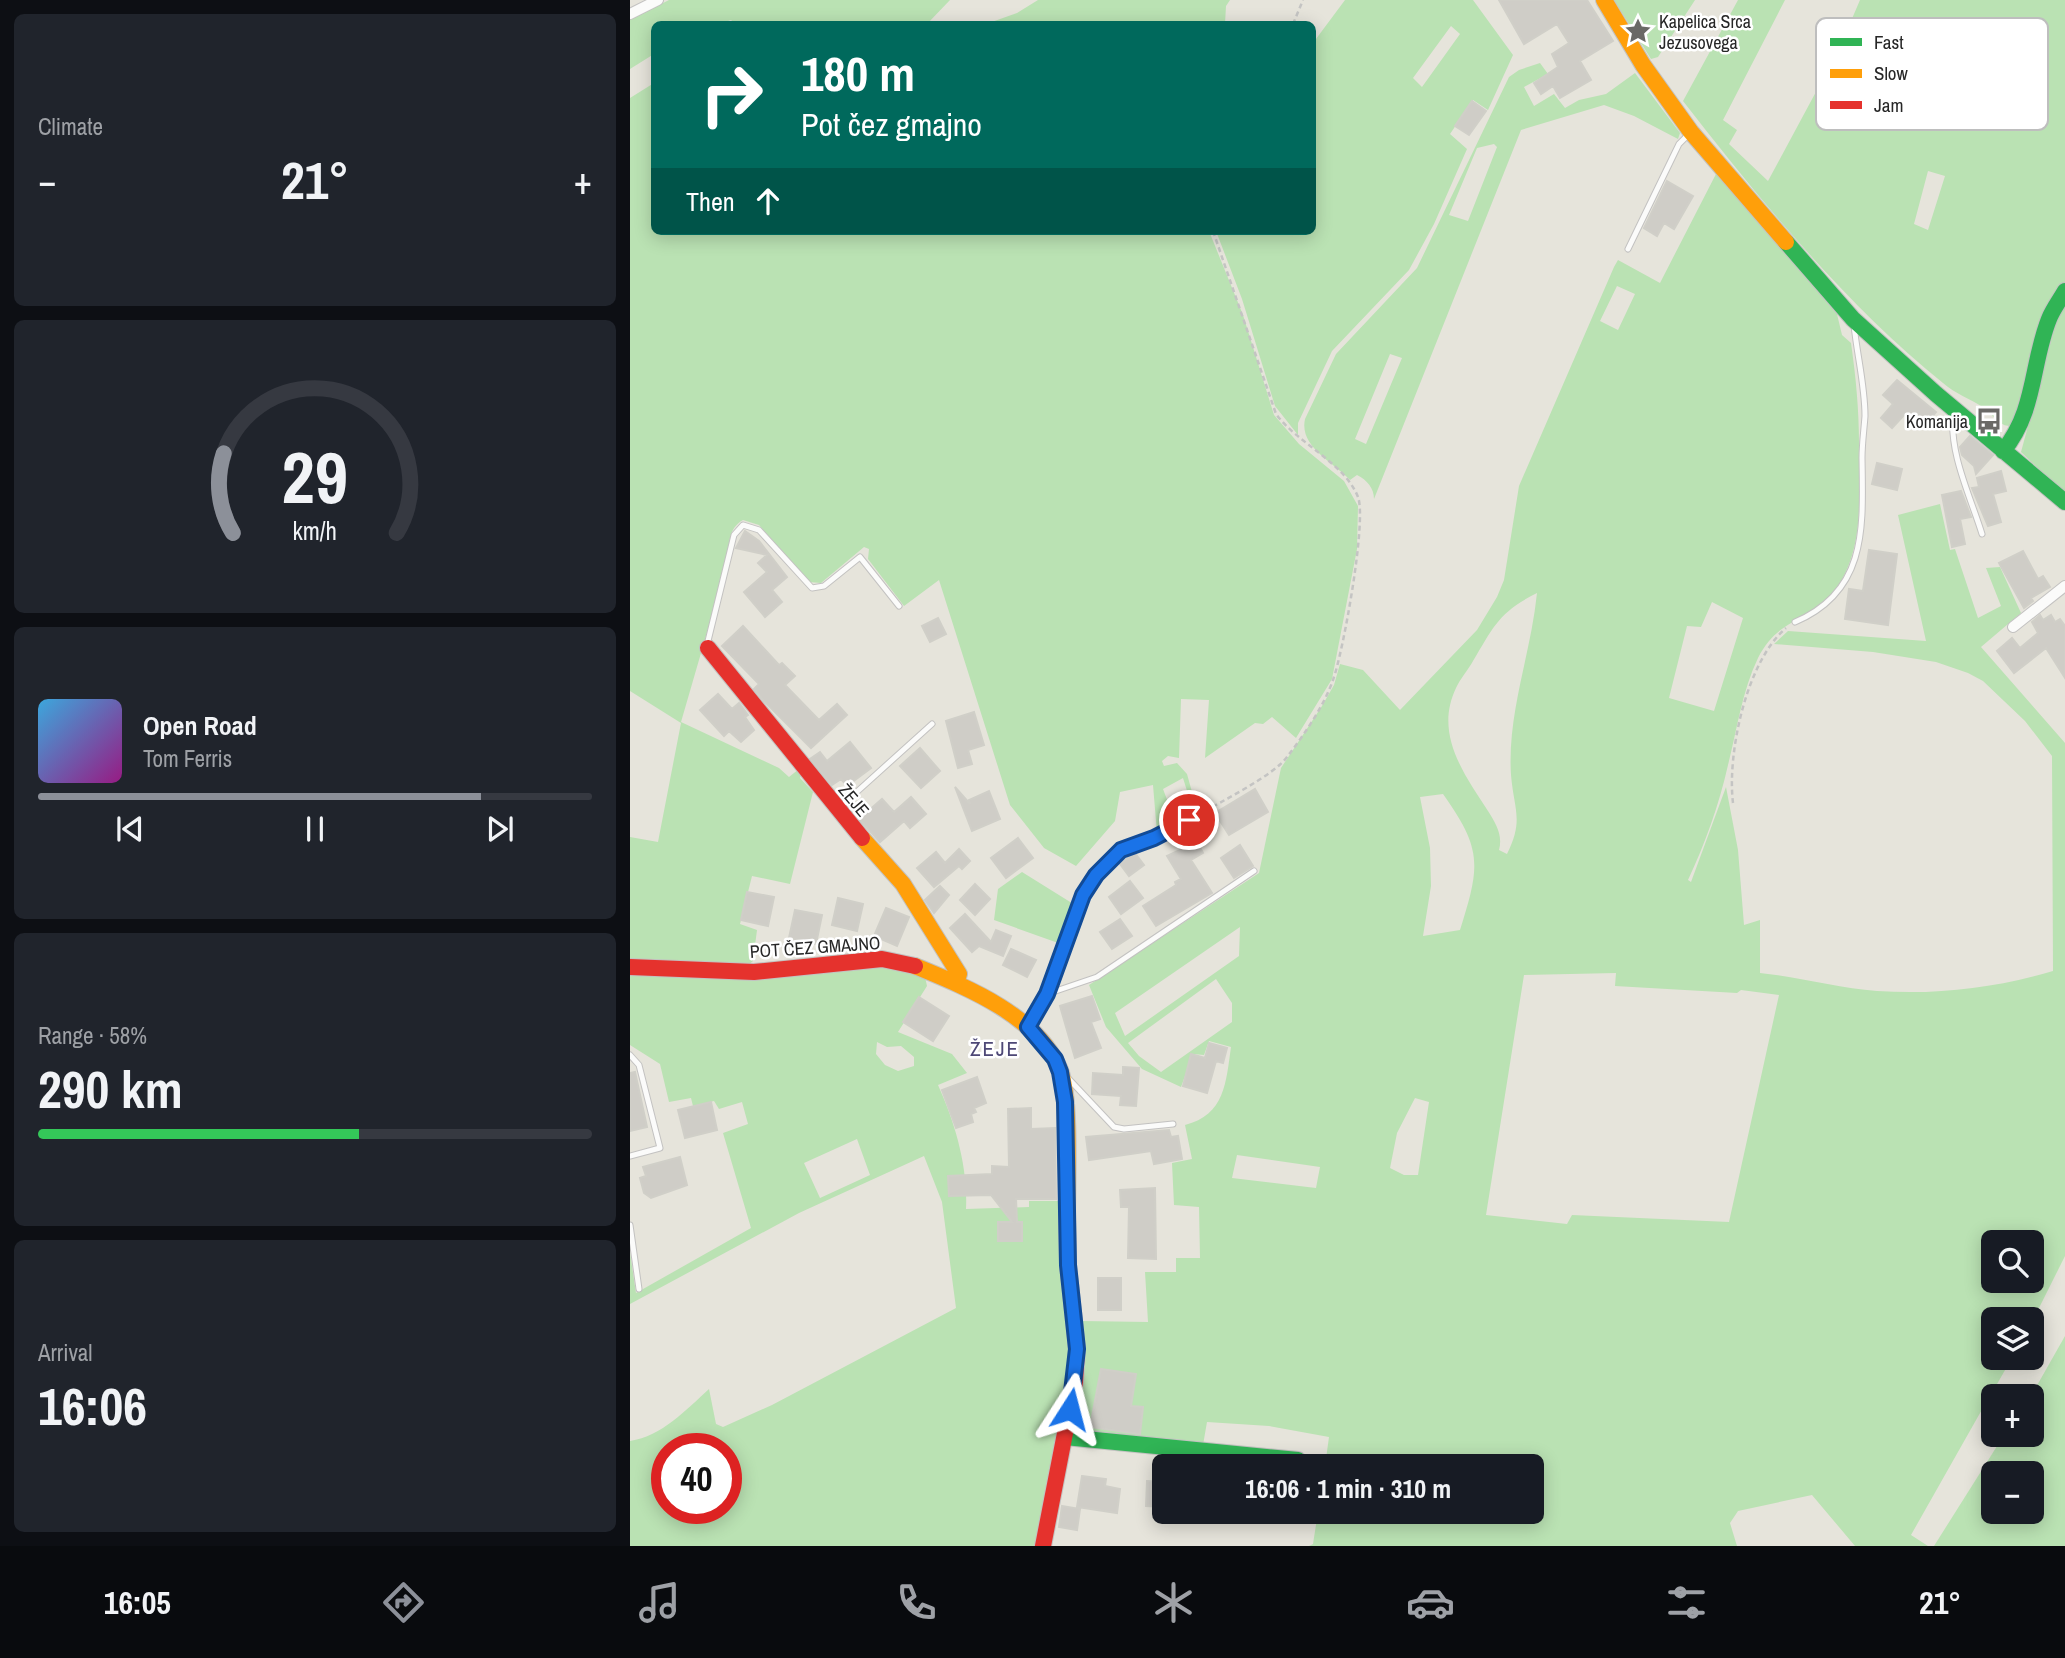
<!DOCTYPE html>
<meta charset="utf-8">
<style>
:root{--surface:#171b24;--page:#20242c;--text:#f1f3f6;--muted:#9ea1a6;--line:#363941;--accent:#8c9099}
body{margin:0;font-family:"Archivo Narrow",sans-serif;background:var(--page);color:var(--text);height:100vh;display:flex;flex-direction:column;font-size:26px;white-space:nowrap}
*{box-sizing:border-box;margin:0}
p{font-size:23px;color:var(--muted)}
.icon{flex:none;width:38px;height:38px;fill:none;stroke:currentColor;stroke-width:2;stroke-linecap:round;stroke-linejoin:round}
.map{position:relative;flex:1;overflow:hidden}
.details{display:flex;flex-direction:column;gap:14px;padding:14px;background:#0d0f14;width:630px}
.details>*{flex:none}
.banner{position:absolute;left:21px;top:21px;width:665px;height:214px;border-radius:10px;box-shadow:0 4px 18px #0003;background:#00695c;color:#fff;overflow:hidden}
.tools{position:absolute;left:1351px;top:1230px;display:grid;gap:14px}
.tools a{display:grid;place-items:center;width:63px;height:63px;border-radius:10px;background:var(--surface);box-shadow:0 4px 18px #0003;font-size:35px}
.speed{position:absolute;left:21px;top:1433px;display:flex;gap:14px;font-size:35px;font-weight:700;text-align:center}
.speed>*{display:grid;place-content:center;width:91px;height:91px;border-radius:50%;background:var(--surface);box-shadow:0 4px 18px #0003;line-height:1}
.speed .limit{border:10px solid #d22;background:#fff;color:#111}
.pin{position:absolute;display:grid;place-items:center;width:60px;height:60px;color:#fff;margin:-30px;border:4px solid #fff;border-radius:50%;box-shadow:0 2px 7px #0007}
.me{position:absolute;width:77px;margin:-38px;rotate:9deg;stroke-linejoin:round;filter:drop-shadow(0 0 5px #0008)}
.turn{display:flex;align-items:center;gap:24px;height:147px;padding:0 35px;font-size:32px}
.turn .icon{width:91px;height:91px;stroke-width:2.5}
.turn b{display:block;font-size:49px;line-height:60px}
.then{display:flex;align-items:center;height:66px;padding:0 35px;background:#0003;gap:14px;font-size:26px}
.big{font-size:52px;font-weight:800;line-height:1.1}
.details .tile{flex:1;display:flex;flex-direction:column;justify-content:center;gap:10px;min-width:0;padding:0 24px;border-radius:10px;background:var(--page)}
.details .dial{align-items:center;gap:0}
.dial svg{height:182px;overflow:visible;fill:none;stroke:var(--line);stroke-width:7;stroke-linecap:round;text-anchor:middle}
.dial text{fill:var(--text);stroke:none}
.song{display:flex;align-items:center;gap:21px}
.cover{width:84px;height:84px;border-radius:10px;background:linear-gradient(135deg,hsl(200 70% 55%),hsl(310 70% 35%))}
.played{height:7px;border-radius:4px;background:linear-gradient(90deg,var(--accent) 80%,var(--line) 80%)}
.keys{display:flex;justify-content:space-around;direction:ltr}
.heat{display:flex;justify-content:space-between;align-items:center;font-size:38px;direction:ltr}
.charge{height:10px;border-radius:5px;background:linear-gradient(90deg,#34c759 58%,var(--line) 0)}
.trip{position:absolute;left:522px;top:1454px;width:392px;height:70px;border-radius:10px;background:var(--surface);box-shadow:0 4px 18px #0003;font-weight:800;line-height:70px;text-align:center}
.tabs{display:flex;height:112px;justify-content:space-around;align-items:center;background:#090b0e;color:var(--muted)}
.tabs .icon{width:49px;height:49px}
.tabs .active{color:var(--accent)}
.tabs b{font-size:32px;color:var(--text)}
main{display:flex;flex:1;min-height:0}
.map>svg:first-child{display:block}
</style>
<main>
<section class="details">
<div class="tile"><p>Climate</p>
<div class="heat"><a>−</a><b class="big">21°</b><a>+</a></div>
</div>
<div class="tile dial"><svg viewBox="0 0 100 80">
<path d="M14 69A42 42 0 1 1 86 69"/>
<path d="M14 69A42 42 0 0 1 10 34" stroke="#8c9099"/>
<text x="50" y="56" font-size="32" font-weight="700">29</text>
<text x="50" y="72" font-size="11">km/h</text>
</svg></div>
<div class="tile">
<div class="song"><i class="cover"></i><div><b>Open Road</b><p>Tom Ferris</p></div></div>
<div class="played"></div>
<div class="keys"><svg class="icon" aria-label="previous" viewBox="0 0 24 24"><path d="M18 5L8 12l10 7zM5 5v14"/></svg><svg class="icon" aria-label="pause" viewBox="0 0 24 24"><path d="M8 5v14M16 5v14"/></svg><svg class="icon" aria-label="next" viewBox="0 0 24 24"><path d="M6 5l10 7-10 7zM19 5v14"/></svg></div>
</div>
<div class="tile"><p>Range · 58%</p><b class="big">290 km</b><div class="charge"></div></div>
<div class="tile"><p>Arrival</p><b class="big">16:06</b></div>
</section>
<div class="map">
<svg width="1435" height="1546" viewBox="0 0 1435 1546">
<rect width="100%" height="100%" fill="#e6e4db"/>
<!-- green -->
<path fill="#bae2b3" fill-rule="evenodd" d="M39,0H320L297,24H105L101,20L89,24H24V54L0,69V20Z
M408,0H600L596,6L595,24H356L387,13Z
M715,0H843L883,55L858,110L843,100L820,134L837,149L804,224L779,270L702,351L668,423V435L645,406L612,299L586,231H682L683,43ZM821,26L830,34L792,87L783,78Z
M984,0H1065L1028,57L1021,59Z
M1108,0H1155L1093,120L1107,130L1099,144L1138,181L1209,49L1230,0H1435V286L1387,419L1379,426C1367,425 1363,414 1354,408C1341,399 1325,394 1313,383C1216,305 1129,199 1053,101ZM1298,171L1315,176L1298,230L1284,224Z
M910,63L918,74L894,87L904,106L924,94L935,108L949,100L976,94L1005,73L1050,133L1048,139L1004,116L974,105L891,130L744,499C744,488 737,480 727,475L720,480C702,461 669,447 675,419L706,354L787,268L879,77L889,70ZM864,144L867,147L838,221L819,215L847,148ZM760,354L772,358L736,444L725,439Z
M24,83V231H579L613,315L644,415L669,444L714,481L728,506L727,549L702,679L666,738L642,717L633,724L625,723L575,758L579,700L551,699L549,758L538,756L532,761L534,766L547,763L557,774L567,810L527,833L523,785L490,792L485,821L446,866L414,848L380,805L309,580L274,606L238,559L239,549L234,547L191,583L179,582L129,525L113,520C98,528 99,545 98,560L51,722L149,768L159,777L169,769L172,772L170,778L183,792L160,884L122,876L110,924L127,930L123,961L117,966L0,961V837L28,842L51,723L0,691V98ZM553,778L563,810L544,818L533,789Z
M1086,174L1207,314L1212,335L1221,343C1226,378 1229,410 1229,444C1228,497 1237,552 1200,597C1178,622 1148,618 1128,658C1112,691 1107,730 1098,765C1089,805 1075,844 1058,880L1061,882L1096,787L1108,850L1114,925L1130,920V973C1169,977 1208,988 1247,991C1308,995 1365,988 1423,971L1422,756L1395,721L1353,681L1338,673L1306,662L1243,652L1144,644L1158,631L1296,641L1268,515L1310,504L1320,550L1325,549L1348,618L1371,606L1356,568L1370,567L1391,613L1351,647L1435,743V1256L1402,1322V1320H1363V1358H1382L1359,1398L1363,1401V1412L1354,1406L1281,1535L1298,1546H1225L1182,1495L1108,1511L1100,1523L1107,1546H679L683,1544L688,1512H901V1466H695L699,1437L639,1426L577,1422L573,1445L449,1434L445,1430L451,1321L518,1322L515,1272H546V1258H570L569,1207L544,1205L542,1163L562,1159L555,1125C595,1115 596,1082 601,1047L579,1041L574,1055L563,1054L551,1087L512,1069L476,1027L459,985L629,873L651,768L692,706L704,685L710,664L733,670L770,710L847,630L867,597L874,580L889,486L984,267L988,260L1030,283ZM987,286L1005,294L988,330L970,321ZM907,593C901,654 877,713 881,775C884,810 894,820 877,854L869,850C873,835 866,824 858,811C834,774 804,734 826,688C830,679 838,670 843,661C864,626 869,612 907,593ZM1082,602L1113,618L1084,711L1039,698L1057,626L1071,627ZM813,794C853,850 850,866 830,930L793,936L801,886L800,848L790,797ZM610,927L609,956L495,1036L485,1013ZM986,973L985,986L1107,993L1111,990L1149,995L1099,1222L942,1215L937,1224L856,1215L894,975ZM586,979L602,1003V1022L531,1072L509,1056L498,1043ZM785,1098L799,1102L788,1175H774L760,1168L767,1133ZM607,1155L690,1167L686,1188L602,1178ZM1363,1242H1402V1281H1363Z
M1431,304L1435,308V494L1391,452Z
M392,872L445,905L431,944L364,920L368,889Z
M253,967L295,977L297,986L268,1032L322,1054L337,1073L308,1085C325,1123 338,1166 336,1209L399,1207V1201H434L443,1349L407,1546H0V1441C32,1436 56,1410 79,1389L86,1424L93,1427L142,1405L326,1308L312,1202L294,1156L169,1213L0,1304V1253L6,1293L121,1228L93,1133L118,1124L112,1102L89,1109L84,1101L63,1106L61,1098L39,1102L30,1064L0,1045V972L132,978ZM247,1042L257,1047L271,1046L284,1057V1066L268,1071L255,1065L246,1054ZM227,1139L240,1175L190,1198L174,1163ZM37,1449H96V1508H37Z
M1435,1336V1546H1304L1374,1435H1402L1401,1396ZM1363,1474H1402V1512H1363Z"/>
<!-- building -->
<path fill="#cfcdc7" stroke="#d0cfc8" stroke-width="2" d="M869,0H957L983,41L950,61L961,80L930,98L923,86L911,94L904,83L928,67L922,54L939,43L927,24L894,44Z
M842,101L856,111L839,135L825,126Z
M1037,181L1063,196L1044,229L1034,223L1027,236L1014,228Z
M1267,380L1306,412L1292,428L1275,414L1262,428L1251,418L1263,404L1253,395Z
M1340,436L1363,455L1346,474L1344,466L1332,455L1330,447Z
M1247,463L1272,469L1267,490L1242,484Z
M1371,471L1376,491L1363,494L1371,522L1358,526L1342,488L1349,487L1347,478Z
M1331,491L1341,517L1330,519L1335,544L1322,547L1312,495Z
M115,531L129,541L157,577L142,590L152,602L135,617L114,592L137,572L128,563L137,555L106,548Z
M1239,550L1267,554L1258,625L1215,619L1219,589L1233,591Z
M1393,551L1408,579L1413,576L1420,587L1401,598L1403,601L1394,608L1369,563Z
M1410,615L1413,620L1421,615L1425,622L1430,619L1435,626V678L1416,648L1384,673L1367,651L1382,638L1390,648L1408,633L1402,622Z
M308,618L316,634L300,642L292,626Z
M113,626L149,665L152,663L165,676L155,685L189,720L207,704L217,715L181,748L134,701L124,689L129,684L92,646Z
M88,694L102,709L109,703L118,715L115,717L124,730L111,742L99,731L94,736L70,710Z
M344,712L354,745L338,750L342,764L328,768L316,721Z
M220,742L241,768L217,786L211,779L202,785L180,759L190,752L197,761Z
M290,748L310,771L291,788L270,766Z
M325,787L340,804L339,800L359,791L370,819L342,831Z
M625,789L638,812L599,835L585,813Z
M281,797L296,814L280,828L274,821L250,842L229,819L252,799L264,812Z
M388,838L403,858L376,878L361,858Z
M567,842L573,853L561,860L582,893L526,926L513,906L546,885L545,882L551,879L537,856Z
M610,845L623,866L604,878L591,858Z
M329,849L340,861L332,869L329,866L304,887L287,868L306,852L315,863Z
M505,853L514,865L499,876L490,864Z
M500,881L513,898L491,914L479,897Z
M345,884L360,899L345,915L330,900Z
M310,886L319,895L304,913L295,900Z
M117,892L144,897L138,926L111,920Z
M208,898L233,904L227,931L202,925Z
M256,908L279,917L267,946L244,936Z
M165,910L192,915L186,944L159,938Z
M335,914L361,942L366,930L381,936L373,956L349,946L342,952L320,928Z
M490,919L502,936L482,949L470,932Z
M381,949L406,960L397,977L373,965Z
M462,996L470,1019L461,1022L471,1048L445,1058L430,1006Z
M289,997L319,1016L303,1041L273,1022Z
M579,1043L597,1048L593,1063L586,1061L577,1093L553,1086L561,1054L575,1058Z
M493,1067L509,1068L506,1106L490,1105L491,1096L462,1094L463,1073L493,1075Z
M5,1072L17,1127L0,1131V1073Z
M347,1077L356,1103L344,1108L346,1112L341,1114L343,1122L326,1128L312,1090Z
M81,1102L87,1130L55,1138L48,1110Z
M401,1108V1129L425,1128L426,1199H386L387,1222H392V1241H368V1222H382L361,1195L319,1196L318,1176L362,1174V1166L379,1167L378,1109Z
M539,1130L541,1137L548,1136L552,1159L524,1164L521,1151L459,1160L456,1137Z
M50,1157L57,1185L21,1198L14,1193L10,1178L16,1176L13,1167Z
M525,1188L526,1259L498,1258L499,1207H491L490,1190Z
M468,1278H491V1310H468Z
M471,1369L506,1374L501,1406L513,1407L510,1434L460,1427Z
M452,1476L476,1479L475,1486L490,1489L487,1513L447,1507Z
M517,1481L534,1482V1507L516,1506Z
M432,1506L450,1509L447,1530L429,1527Z"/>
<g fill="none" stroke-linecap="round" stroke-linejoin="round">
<!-- lane casing -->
<g stroke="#c3c2c1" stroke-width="7">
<path id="lane" d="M998,249L1049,144L1059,134
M1323,412C1319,454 1340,495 1352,534
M1165,622C1238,591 1233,526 1232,458C1232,444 1234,430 1235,416C1235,386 1227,355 1224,325
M77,645L104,535L113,525L129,530L182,588L194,586L230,557L269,606
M209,808L302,724
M417,994L467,977L624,871
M417,994L453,895L465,875L491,850L525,838L559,820
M0,1055L9,1065L30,1148L0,1156
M436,1076L484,1127L494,1129L543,1124
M0,1225L9,1289"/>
</g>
<!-- street casing -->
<g stroke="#c3c2c1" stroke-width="12">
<path id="street" d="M0,14L28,0
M1383,627L1435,586
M398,1027L417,994"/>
</g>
<!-- fast casing -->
<g stroke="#c3c2c1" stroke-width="18">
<path id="fast" d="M1156,242L1223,319L1306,394L1435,502
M1373,451C1406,411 1401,364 1419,319C1423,309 1430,300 1435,291
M435,1437L668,1460"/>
</g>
<!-- slow casing -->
<g stroke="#c3c2c1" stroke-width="18">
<path id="slow" d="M974,0L1013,65L1061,132L1156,242
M232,838L273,884L329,974L326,983
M285,966C336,987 407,1015 430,1070C441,1097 437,1186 437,1220"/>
</g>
<!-- jam casing -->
<g stroke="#c3c2c1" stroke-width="18">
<path id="jam" d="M78,648L232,838
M0,967L124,972L252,959L285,966
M413,1546L445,1382L447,1349L438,1265L437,1220"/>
</g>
<!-- path -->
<path stroke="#c4c4c3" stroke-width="2.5" stroke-dasharray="5 3.5" stroke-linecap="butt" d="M663,24L673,0
M1103,803C1097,754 1116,662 1156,628
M568,815C590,802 643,776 657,757C674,735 694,706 703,680C713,653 737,521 728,497C714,462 668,444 646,414L583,231"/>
<!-- lane -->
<use href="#lane" stroke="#fbfbfa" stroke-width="5"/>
<!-- street -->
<use href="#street" stroke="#fbfbfa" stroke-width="10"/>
<!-- fast -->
<use href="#fast" stroke="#30b455" stroke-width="16"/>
<!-- slow -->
<use href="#slow" stroke="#ff9f0a" stroke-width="16"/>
<!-- jam -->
<use href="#jam" stroke="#e5322d" stroke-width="16"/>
</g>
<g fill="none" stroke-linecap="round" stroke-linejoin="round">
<!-- route casing -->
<g stroke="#114b97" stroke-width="18">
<path id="route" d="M440,1409L447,1349L438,1265L435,1102L430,1072L425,1059L398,1027L417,994L453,895L466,875L491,850L524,838L559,820"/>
</g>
<!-- route -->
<use href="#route" stroke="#1a73e8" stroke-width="12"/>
</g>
<!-- icons -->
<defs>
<g id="sight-bare" transform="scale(2.1)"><path d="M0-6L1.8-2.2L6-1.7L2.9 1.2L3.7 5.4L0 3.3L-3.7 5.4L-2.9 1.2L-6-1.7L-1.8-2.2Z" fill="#6a6966" stroke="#fff" stroke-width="2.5" paint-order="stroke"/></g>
<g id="bus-bare" transform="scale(2.1)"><path d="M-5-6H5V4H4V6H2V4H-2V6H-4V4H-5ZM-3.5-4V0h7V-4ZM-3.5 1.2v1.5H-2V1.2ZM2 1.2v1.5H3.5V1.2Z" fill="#6a6966" stroke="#fff" stroke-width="2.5" paint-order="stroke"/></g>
</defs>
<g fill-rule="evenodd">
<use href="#sight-bare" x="1008" y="31"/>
<use href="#bus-bare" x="1359" y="421"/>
</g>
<g text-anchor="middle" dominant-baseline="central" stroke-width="5" stroke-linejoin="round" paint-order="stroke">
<!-- poi labels -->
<g font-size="18" fill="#272727" stroke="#fff" text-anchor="start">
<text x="1029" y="21">Kapelica Srca<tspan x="1029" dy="21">Jezusovega</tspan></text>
<text x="1338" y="421" text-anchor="end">Komanija</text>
</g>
<!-- street labels -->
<g font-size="18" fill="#272727" stroke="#fff">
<text transform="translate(224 800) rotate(50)">ŽEJE</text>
<text transform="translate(185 947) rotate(-4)">POT ČEZ GMAJNO</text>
</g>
<!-- quarter labels -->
<g font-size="21" letter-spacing="2" fill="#4e4876" stroke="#fff">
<text x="365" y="1048">ŽEJE</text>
</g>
</g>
<!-- legend -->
<rect x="1186" y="18" width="232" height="112" rx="10" fill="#fff" stroke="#bebebe" stroke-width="2"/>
<rect x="1200" y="38" width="32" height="8" fill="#30b455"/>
<rect x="1200" y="69" width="32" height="9" fill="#ff9f0a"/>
<rect x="1200" y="101" width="32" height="8" fill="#e5322d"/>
<g font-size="19" fill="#272727">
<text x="1244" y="49">Fast</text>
<text x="1244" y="80">Slow</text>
<text x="1244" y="112">Jam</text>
</g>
</svg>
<div class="tools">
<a><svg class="icon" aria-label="search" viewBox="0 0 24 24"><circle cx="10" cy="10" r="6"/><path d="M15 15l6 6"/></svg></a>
<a><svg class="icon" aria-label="layers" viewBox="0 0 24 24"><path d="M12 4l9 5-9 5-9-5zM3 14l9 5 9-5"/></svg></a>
<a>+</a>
<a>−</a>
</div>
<div class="speed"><div class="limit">40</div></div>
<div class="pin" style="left:559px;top:820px;background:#d93025"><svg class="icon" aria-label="arrive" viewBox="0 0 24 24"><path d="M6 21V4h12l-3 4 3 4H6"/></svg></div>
<svg class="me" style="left:440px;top:1409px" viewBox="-20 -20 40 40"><path d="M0-17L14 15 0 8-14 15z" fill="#1a73e8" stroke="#fff" stroke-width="4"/></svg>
<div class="trip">16:06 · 1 min · 310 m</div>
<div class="banner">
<div class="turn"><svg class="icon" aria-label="right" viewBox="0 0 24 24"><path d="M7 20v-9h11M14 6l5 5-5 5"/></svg><div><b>180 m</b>Pot čez gmajno</div></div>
<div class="then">Then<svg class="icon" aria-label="ahead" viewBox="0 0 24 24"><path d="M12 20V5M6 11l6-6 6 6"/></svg></div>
</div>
</div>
</main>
<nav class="tabs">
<b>16:05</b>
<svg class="icon active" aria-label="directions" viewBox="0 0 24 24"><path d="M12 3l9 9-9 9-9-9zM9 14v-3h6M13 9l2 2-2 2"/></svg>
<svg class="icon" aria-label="music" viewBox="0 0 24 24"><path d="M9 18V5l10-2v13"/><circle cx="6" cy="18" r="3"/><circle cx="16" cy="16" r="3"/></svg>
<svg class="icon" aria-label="phone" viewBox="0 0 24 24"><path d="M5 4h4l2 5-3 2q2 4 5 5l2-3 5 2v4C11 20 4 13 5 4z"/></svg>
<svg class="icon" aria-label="climate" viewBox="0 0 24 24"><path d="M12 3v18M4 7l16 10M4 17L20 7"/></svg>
<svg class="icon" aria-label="car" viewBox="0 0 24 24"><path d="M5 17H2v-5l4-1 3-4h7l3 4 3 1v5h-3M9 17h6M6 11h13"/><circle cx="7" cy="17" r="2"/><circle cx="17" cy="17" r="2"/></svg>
<svg class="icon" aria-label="filters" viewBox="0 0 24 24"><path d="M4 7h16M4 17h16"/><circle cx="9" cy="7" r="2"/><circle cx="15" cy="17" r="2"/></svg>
<b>21°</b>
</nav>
